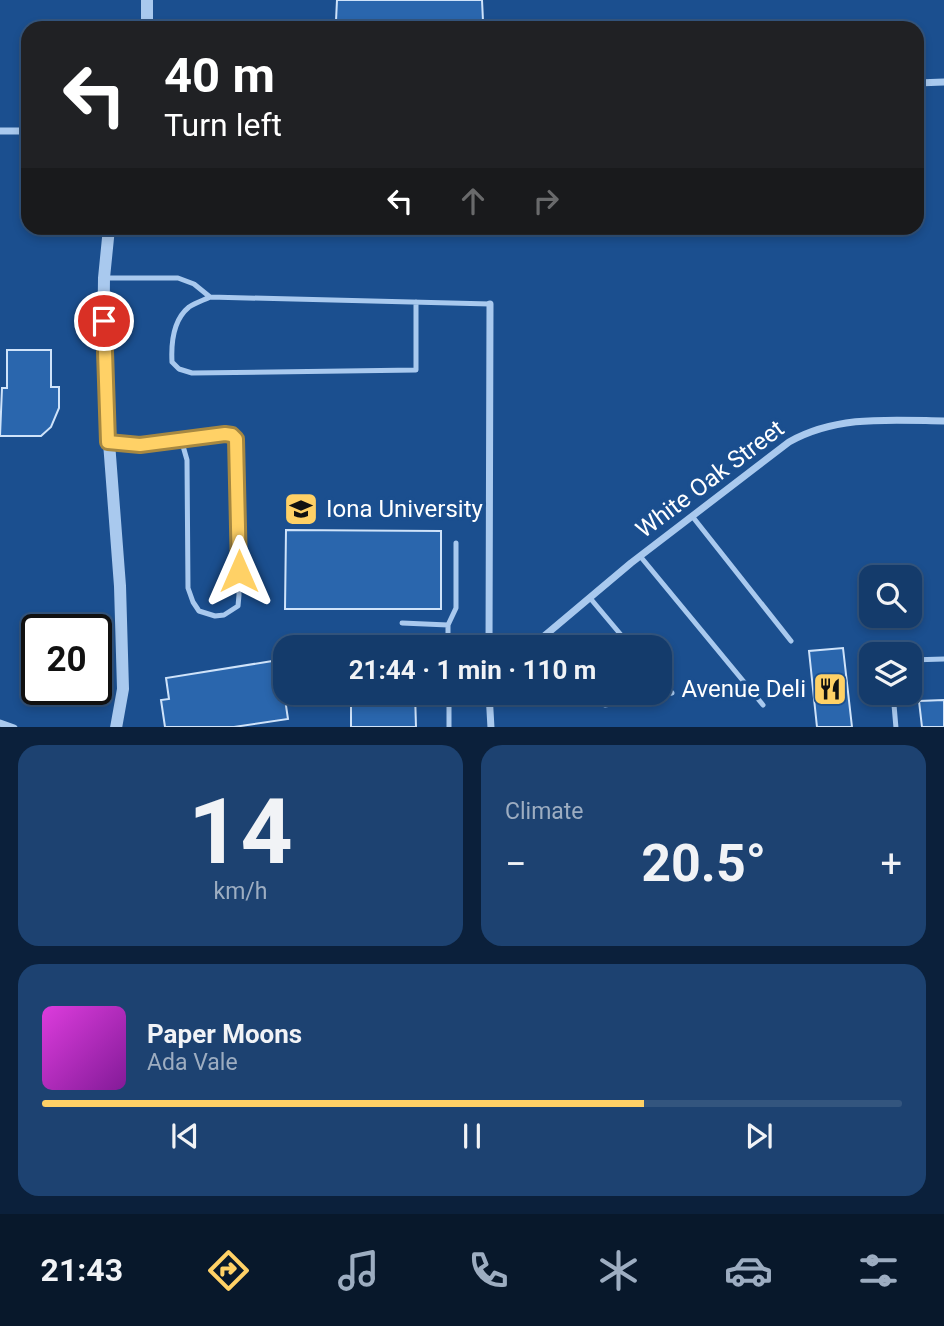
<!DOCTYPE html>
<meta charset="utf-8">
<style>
:root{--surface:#143b6b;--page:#1d4271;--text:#f1f3f6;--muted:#9dadc1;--line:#33557e;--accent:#ffd166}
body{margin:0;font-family:Roboto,sans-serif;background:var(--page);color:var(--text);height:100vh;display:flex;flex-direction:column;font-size:26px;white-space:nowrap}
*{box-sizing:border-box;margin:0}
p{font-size:23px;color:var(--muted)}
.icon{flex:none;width:38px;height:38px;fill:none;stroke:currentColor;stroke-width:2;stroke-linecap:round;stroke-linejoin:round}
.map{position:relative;height:727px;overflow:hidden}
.side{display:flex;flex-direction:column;gap:18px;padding:18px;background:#0b203b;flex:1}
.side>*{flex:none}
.banner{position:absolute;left:21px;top:21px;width:903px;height:214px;border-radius:21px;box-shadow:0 4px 10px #0003,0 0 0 2px var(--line);background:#202124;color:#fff;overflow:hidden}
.buttons{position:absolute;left:859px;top:565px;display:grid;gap:14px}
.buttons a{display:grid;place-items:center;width:63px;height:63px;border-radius:14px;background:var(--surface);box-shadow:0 4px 10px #0003,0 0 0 2px var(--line);font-size:35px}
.speed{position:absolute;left:21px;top:614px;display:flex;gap:14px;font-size:35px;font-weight:700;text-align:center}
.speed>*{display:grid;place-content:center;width:91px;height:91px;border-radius:50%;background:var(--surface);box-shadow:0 4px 10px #0003,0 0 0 2px var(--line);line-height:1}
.speed .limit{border:4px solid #111;border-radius:10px;background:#fff;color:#111}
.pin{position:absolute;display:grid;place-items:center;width:60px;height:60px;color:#fff;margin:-30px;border:4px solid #fff;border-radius:50%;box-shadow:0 2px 7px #0007}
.me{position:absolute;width:77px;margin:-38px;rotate:0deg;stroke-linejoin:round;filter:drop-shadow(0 0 5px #0008)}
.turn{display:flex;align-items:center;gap:24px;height:147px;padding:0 28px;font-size:32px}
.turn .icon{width:91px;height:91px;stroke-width:2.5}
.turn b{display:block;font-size:49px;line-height:60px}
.lanes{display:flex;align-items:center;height:66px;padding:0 28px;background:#0003;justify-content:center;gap:35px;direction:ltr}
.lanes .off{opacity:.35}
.big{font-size:52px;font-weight:700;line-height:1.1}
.side .card{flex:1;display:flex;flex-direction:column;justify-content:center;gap:10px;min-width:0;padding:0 24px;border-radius:21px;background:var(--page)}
.side .dial{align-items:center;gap:0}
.dial b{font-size:91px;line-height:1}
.song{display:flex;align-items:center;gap:21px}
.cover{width:84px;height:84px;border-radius:10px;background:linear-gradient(135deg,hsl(300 70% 55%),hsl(290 70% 35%))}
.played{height:7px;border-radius:4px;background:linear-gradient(90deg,var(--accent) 70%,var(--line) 70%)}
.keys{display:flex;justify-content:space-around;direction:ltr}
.heat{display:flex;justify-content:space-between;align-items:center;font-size:38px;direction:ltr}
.side .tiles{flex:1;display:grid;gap:18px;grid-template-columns:1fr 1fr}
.card:last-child{grid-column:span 2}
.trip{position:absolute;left:273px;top:635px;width:399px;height:70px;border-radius:21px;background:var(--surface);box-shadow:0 4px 10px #0003,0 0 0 2px var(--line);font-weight:700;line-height:70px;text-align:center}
.tabs{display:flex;height:112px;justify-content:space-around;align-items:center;background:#08182b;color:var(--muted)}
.tabs .icon{width:49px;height:49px}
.tabs .selected{color:var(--accent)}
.tabs b{font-size:32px;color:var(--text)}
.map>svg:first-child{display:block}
</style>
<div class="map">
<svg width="944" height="728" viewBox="0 0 944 728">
<rect width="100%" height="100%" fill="#1b4f8f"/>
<!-- building -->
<path fill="#2a66ad" stroke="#cfe3fa" stroke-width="2" d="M337,0H482L483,21H336Z
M7,350H51V387H59V408L51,427L41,436H0L2,388H7Z
M286,530L441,531V609H285Z
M843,648L852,727H817L809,651Z
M285,659V699L288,719L234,727H165L161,700L169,699L166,678Z
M351,693H415L416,727H351Z
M944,700V727H922L919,701Z"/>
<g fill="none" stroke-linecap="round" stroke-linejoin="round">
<!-- service -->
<path stroke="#a9c9ee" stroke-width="5" d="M104,278H178L194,284L210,297L490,304
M210,297C204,300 195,303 189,307C173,320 171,343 172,362L179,369L192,373L416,370V302
M111,442C149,445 186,439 225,434L231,435L236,439L239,595L238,606L224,615L215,616L199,611L193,602L188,588L187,460L181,439
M692,516L791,641
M640,556L763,705
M590,598L632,648
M402,623L448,625
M448,648V625L456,608V543
M910,660L944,659
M449,693V728
M893,693L896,728
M605,705L672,693L660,679"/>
<!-- minor -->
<path stroke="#a9c9ee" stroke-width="7" d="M917,83L944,82
M0,131H28
M489,648L490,304
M530,648L631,563L789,442C837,415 890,420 944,421
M489,693L491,728
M0,723L14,728"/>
<!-- tertiary -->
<path stroke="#a9c9ee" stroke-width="12" d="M147,0V28
M109,228L104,278L103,364L120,586L123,689L116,728"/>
</g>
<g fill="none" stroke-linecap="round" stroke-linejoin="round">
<!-- route casing -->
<g stroke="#a68842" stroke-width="18">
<path id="route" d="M104,321L108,442L140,445L225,434L232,435L236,439L239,571"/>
</g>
<!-- route -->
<use href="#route" stroke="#ffd166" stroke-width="12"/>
</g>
<!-- icons -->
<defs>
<g id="university-square" transform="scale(1.75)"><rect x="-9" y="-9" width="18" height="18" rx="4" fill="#ffd166" stroke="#1b4f8f"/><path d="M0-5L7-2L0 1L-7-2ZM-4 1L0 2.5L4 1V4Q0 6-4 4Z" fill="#111"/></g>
<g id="restaurant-square" transform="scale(1.75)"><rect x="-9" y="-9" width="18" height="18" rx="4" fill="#ffd166" stroke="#1b4f8f"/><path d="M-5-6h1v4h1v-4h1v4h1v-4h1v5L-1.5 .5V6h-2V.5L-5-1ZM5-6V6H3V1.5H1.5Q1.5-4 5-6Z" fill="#111"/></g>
</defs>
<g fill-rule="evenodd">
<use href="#university-square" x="301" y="509"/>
<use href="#restaurant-square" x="830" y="689"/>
</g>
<g text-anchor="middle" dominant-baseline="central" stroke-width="7" stroke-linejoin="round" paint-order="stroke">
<!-- street labels -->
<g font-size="24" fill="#fff" stroke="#1b4f8f">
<text transform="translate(710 479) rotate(-37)">White Oak Street</text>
</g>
<!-- poi labels -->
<g font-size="24" fill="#fff" stroke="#1b4f8f" text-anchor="start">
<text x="326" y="509">Iona University</text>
<text x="806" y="689" text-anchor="end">Avenue Deli</text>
</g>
</g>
</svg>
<div class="buttons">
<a><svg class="icon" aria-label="search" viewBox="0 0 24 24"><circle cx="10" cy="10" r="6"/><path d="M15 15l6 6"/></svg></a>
<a><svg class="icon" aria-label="layers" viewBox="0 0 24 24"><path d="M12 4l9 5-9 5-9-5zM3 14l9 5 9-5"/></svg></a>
</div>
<div class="speed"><div class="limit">20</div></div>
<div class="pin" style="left:104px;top:321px;background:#d93025"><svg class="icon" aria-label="arrive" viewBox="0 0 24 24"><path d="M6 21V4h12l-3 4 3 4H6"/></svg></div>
<svg class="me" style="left:239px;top:571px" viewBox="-20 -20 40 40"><path d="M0-17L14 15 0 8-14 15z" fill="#ffd166" stroke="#fff" stroke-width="4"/></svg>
<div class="trip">21:44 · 1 min · 110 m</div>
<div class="banner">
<div class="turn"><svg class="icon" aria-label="left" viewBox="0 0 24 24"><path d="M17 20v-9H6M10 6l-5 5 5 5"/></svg><div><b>40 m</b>Turn left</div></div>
<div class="lanes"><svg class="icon" aria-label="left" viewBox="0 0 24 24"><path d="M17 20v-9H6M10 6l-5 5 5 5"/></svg><svg class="icon off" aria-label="ahead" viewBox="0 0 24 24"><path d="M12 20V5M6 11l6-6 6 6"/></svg><svg class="icon off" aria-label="right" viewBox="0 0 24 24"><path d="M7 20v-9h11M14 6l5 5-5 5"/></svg></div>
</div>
</div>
<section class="side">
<div class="tiles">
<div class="card dial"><b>14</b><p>km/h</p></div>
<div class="card"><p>Climate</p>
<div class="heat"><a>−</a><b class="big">20.5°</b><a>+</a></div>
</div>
<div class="card">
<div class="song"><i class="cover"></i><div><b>Paper Moons</b><p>Ada Vale</p></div></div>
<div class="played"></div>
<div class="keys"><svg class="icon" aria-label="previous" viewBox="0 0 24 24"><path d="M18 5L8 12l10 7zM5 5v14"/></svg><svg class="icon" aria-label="pause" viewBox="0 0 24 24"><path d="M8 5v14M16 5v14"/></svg><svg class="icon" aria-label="next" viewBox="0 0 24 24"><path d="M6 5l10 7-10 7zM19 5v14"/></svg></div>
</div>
</div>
</section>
<nav class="tabs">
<b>21:43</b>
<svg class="icon selected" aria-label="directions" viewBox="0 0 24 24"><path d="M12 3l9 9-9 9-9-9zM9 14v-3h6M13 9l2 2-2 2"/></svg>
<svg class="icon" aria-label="music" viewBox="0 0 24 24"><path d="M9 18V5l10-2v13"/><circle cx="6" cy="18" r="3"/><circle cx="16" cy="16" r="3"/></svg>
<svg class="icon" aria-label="phone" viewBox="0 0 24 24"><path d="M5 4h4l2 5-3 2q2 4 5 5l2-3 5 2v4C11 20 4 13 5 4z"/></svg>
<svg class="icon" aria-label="climate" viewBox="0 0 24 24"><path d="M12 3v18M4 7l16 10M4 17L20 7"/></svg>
<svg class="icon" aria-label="car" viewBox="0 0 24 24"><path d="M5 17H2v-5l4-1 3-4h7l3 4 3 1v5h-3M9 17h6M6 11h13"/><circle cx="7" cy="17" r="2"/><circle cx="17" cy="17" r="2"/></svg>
<svg class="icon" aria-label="filters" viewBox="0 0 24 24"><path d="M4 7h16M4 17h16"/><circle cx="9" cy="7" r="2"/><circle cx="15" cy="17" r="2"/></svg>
</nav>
